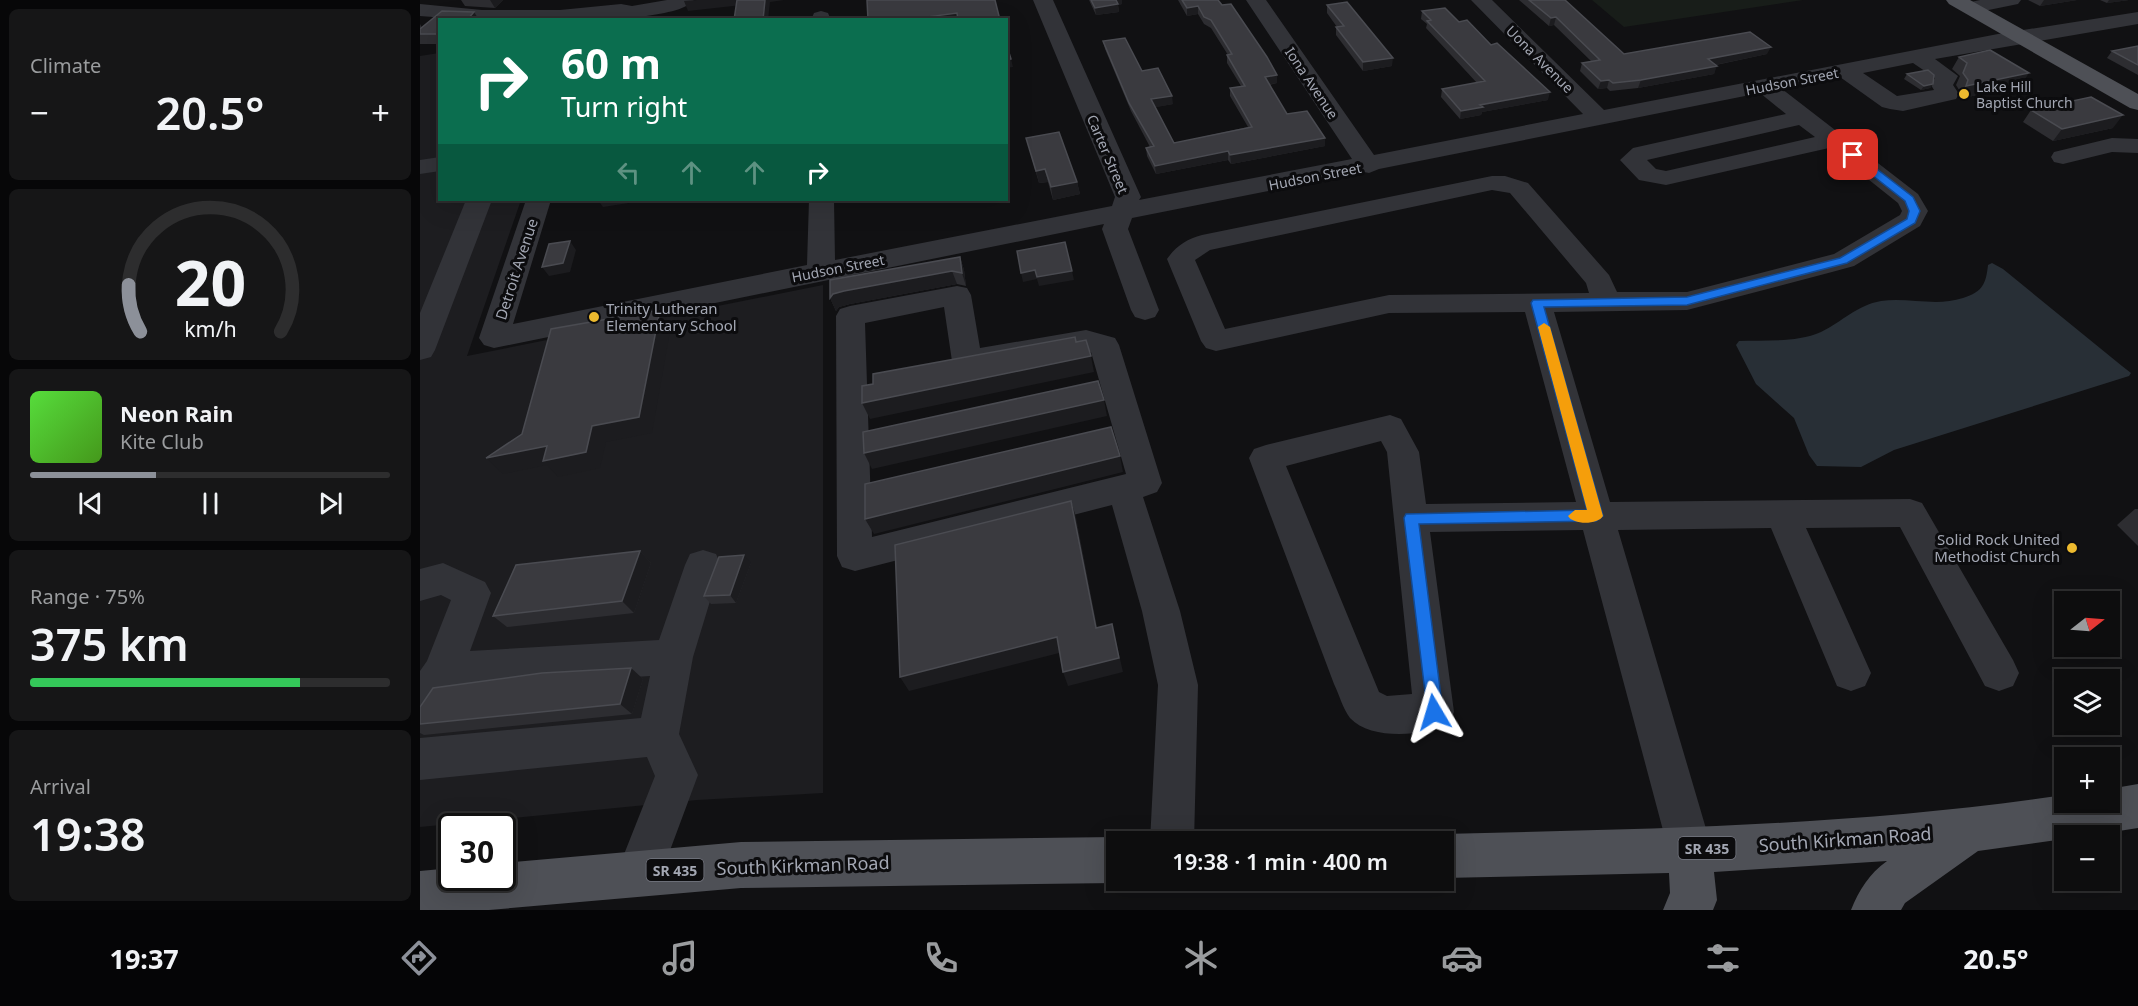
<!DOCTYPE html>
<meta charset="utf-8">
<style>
:root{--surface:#0d0d0e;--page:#161617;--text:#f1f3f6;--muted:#9a9c9e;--line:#2d2d2e;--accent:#8c9099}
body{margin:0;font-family:"Noto Sans",sans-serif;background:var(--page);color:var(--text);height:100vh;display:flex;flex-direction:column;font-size:22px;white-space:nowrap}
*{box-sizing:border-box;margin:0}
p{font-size:20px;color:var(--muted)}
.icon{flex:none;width:33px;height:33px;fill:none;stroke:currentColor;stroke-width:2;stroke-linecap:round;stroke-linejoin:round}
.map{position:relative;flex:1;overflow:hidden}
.details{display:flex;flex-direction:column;gap:9px;padding:9px;background:#070708;width:420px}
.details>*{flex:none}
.banner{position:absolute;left:18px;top:18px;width:570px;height:183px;border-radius:0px;box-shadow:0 6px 24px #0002,0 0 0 2px var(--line);background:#0b6e4f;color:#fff;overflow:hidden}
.needle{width:39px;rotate:73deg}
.tools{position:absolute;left:1634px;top:591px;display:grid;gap:12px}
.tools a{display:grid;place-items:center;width:66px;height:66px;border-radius:0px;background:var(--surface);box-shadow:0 6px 24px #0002,0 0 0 2px var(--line);font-size:30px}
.speed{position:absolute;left:18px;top:813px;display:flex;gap:12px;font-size:30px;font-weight:700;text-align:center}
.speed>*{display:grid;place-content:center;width:78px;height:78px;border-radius:50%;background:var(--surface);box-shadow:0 6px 24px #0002,0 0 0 2px var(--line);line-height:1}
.speed .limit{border:3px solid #111;border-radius:9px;background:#fff;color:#111}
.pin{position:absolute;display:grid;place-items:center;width:51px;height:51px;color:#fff;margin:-26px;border-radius:12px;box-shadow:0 3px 9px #0006}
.me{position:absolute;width:66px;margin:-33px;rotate:353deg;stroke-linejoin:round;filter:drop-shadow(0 0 4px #0008)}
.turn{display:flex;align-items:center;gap:21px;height:126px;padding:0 24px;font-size:27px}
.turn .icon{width:78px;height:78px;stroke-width:2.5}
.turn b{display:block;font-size:42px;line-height:51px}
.lanes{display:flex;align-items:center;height:57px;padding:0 24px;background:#0003;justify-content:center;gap:30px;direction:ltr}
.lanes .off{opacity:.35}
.big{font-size:45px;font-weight:600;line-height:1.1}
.details .card{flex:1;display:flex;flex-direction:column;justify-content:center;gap:9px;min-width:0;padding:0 21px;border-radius:9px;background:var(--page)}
.details .dial{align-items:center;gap:0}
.dial svg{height:156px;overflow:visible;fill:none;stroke:var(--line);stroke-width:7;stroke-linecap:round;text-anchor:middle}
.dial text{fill:var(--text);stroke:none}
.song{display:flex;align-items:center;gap:18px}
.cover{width:72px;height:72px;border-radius:9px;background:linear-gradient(135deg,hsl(110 70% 55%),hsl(100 70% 35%))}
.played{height:6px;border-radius:3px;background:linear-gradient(90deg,var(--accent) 35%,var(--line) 35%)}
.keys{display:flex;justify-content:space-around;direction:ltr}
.heat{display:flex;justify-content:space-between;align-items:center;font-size:33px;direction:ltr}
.charge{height:9px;border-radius:4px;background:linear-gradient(90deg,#34c759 75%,var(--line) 0)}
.trip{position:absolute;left:686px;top:831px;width:348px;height:60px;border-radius:0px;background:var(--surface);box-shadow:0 6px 24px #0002,0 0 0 2px var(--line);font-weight:600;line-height:60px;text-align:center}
.tab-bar{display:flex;height:96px;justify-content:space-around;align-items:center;background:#050506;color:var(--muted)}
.tab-bar .icon{width:42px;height:42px}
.tab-bar .on{color:var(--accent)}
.tab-bar b{font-size:27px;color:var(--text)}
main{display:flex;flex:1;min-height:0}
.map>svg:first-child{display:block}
</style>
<main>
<section class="details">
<div class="card"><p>Climate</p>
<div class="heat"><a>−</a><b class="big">20.5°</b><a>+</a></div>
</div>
<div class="card dial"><svg viewBox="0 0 100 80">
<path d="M14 69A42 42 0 1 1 86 69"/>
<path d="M14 69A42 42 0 0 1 8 45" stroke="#8c9099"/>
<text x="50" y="56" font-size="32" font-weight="700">20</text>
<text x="50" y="72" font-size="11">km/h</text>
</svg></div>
<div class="card">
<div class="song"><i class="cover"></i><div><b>Neon Rain</b><p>Kite Club</p></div></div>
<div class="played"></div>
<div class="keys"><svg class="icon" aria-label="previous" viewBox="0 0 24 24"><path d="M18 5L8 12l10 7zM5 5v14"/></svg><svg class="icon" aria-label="pause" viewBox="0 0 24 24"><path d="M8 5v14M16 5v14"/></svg><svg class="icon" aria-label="next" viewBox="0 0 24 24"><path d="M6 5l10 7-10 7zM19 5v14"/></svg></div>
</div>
<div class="card"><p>Range · 75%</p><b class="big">375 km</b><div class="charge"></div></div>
<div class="card"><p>Arrival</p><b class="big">19:38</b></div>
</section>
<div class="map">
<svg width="1718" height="910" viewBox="0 0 1718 910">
<rect width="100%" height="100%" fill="#111113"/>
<!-- built -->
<path fill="#1d1d20" d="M19,53L20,200H101L47,356L403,285V793L277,800L0,827V56Z"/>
<!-- green -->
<path fill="#181d19" d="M1172,0H1383L1204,27Z"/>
<!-- water -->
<path fill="#282f36" d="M1572,263L1583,269L1702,366L1711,373L1709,376L1474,450L1441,467L1397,466L1389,455L1374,418L1336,384L1316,345L1319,341C1345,340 1376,343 1401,332C1422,322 1437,305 1461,301C1488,297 1516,307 1543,298C1563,292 1566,283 1568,265Z"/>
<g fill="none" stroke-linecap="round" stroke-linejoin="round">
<!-- minor -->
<path fill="#323338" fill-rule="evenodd" d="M247,0H274C253,30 42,20 0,16V4L62,10H140L201,4L212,6Z
M613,0H633L721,197L719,200L932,159L826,0H846L954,155L1163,114L1051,0H1072L1184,110L1578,34L1718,12V24L1515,59L1538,76L1533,85L1539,94L1536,99L1483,111L1470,109L1462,107L1420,77L1362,89L1498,194L1508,211L1500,226L1434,266L1412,272L1267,310L1134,312L1190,502L1490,499L1502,503L1593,660L1599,673L1593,686L1579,691L1565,686L1480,527L1386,528L1451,673L1445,686L1431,691L1417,686L1351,528L1198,530L1292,849L1286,865L1270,871L1254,865L1248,849L1163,530L1010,532L1034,712L1028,726C1003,735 951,741 930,718C923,709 919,694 914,684L829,458L834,449L846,445L970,415L981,419L999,452L1006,504L1156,502L1105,312L969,313L796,351L786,348L781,341L747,259C756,246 767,239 782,235L1072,176H1085L1108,183L1189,275L1197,292H1267L1414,254L1480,215L1482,211L1478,203L1409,148L1246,185L1219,180L1200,160L1213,148L1366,114L1340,93L959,169L949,173L944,172L712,218L708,229L739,310L735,317L725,320L715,317L711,310L682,229L684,224L74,348L64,345L59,338L106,200H131L93,324L387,265L389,200H414L415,260L692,206L695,197ZM1493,63L1515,78L1511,85L1514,90L1477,96L1443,73ZM1379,125L1395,137L1246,171L1236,169L1227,160ZM1072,190L1090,193L1166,283L1169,293L969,295L805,329L775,260L790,250ZM961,441L967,452L992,694L967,696L959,692L866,466Z
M1560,0H1601L1598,4L1549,14L1539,8L1542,4Z
M401,11L408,13L411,20H391L394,13Z
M1692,138L1718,139V153L1692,152L1643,164L1634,162L1631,157L1634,152Z
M20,157V171L0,174V160Z
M46,200H72L15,350L11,357L0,360V313Z
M537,286L547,288L551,295L560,348L666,330L695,338L699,345L742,483L737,492L723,497L760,611L778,685L774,842H730L738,685L722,611L692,505L435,571L422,567L417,556L416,316L420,309L430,306ZM524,307L532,361L536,368L547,372L666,350L671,352L706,474L452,537L445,323Z
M283,550L296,554L301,565L273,657L259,734L278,775L236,888L220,895L204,888L197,872L235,776L227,757L0,780V738L221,718L230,676L34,688L14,717L0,723V671L7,661L31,600L21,595L0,601V569L23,563L65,582L71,593L50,651L239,640L265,565L270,554Z"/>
<!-- major -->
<path fill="#4e5056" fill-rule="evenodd" d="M1526,0H1550L1718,94V110L1710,108L1529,4Z
M1718,784V828L1667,836H1644V839L1558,851L1485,903L1481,910H1431C1439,890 1449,874 1467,861L1294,872L1297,900L1293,910H1243L1250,893L1249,873L1023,878V842H1007L1023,834C1231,829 1437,826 1644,795V802H1689V789Z
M696,837L706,842H696V880H701L696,883L321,888L69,910H0V871L32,868V878H82V863L321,842Z"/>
</g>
<!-- wall -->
<path fill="#2d2d31" d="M41,0H83L75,8L45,6Z
M669,0H702V4L698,5L699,12L676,15Z
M758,0H798L857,83L849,85L867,114L905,146L811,164L808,160L736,174L727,156L726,148L730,147L711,111L685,49L683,41L722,71L753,104L735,107L754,143L828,127L810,96V88L821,86L807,63V55H808L791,28L784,24L778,14L767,16Z
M1099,0H1145L1204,54H1347L1296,65L1294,74L1218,88L1190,91L1187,88L1178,89L1160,71L1162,63L1171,61L1134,25L1129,26Z
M1608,0H1657L1620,6Z
M1680,0H1709L1687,3Z
M907,5L972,66L943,71L916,35V27H917L907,13Z
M22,11L54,12L59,20H20V44H0V24L2,28Z
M1002,11L1039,22L1128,100L1062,112L1061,115L1040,119L1021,97L1022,89L1057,83L1006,28L1007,24L1001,19Z
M1718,46V75L1687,58L1692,51Z
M1539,57L1601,85L1539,99L1541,93L1536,85L1540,76L1532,69Z
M1487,74L1513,84L1510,88L1501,90L1484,79Z
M1611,110L1693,128L1633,141L1603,122Z
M606,138L657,182L660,194L633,200L628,182L619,183Z
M540,257L544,270L546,286L537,284L430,304L419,307L416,311L410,298Z
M1715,509H1718V546L1697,525Z
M220,551L231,563L214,613L87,627L73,616Z
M331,563L316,603L291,604L284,596Z
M211,668L223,679L212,714L4,735L0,733V707Z"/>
<!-- shaded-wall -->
<path fill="#1c1c1f" d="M70,0H83L75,8Z
M277,0H319L322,5L268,11L264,1Z
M345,0H364L350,2L348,20H343Z
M695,0H702V4L698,5L699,12L676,15L675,8Z
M1624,0H1657L1620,6Z
M1689,0H1709L1687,3Z
M778,6V14L767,16V8Z
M54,12L59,20H47Z
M537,13L539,20H485Z
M1136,17L1134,25L1129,26L1131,18Z
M1351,47L1347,54L1285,67L1288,59Z
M973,58L972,66L943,71V62Z
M591,59L593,67L586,68V60Z
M1297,66L1294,74L1218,88L1221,80Z
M1609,73L1601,85L1539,99L1546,86Z
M857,75V83L845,85V77Z
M1189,80L1187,88L1178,89L1181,81Z
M1513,84L1510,88L1501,90L1504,86Z
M1130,92L1128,100L1062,112L1061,115L1040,119L1041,111L1060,105Z
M752,96L753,104L732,108L731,99Z
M1703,115L1693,128L1633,141L1642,129Z
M905,138V146L811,164L810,155Z
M808,151V160L736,174L735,166Z
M625,169L628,182L619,183L616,171Z
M657,182L660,194L633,200L631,187Z
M178,200H221V201L183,207Z
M150,241L156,250L150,272L129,276L122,267Z
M540,257L544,270L546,286L542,273Z
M615,270L652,271L654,280L619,286L617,279L603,282L601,273Z
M532,271L537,284L430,304L419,307L416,311L410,298L413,294L424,291Z
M240,310L251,326L232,433L186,442L180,468L138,477L127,465L83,474L66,458L172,426Z
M671,356L674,372L450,419L442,403Z
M684,400L687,416L452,469L444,453Z
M700,456L703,472L454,534L445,519Z
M651,501L656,517L680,642L676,628Z
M220,551L231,563L214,613L202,601Z
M324,555L331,563L316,603L310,595Z
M692,624L703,672L648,686L643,672Z
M637,637L643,652L489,691L480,677Z
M211,668L223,679L212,714L200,704Z"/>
<!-- building -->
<path fill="#3a3a3f" stroke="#4a4b51" stroke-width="1.5" d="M317,0H345L343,20H314Z
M447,0H575L580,20H538L537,13L485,20H448Z
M671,0H696L698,4L675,8Z
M762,0H798L802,5L811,4L847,57L857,75L845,77L867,114L887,111L905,138L810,155L808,151L735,166L726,148L734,146L709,103L683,41L705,38L722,71L738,68L752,96L731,99L754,143L832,127L810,88L825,86L807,55L812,54L791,20L784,17L778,6L767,8Z
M1109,0H1145L1204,54L1330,32L1351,47L1288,59L1297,66L1221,80L1193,83L1189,80L1181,81L1162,63L1180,60L1136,17L1131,18Z
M927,2L973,58L943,62L916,27L924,26L907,5Z
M1025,8L1039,22L1047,20L1071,45L1077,43L1130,92L1060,105L1063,107L1041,111L1022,89L1065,81L1007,21L1011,20L1002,11Z
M22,11L54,12L47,20H20V34H0V29Z
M586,43L591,59L586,60Z
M1718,46V65L1692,51Z
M1570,50L1609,73L1546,86L1548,80L1543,73L1547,63L1539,57Z
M1508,70L1514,75L1513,84L1504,86L1487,74Z
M1671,97L1703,115L1642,129L1611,110Z
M639,132L657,182L631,187L625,169L616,171L606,138Z
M150,241L143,263L122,267L129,244Z
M645,242L652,271L617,277L615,270L601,273L597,251Z
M540,257L542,273L532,271L424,291L413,294L410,298V280Z
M240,310L219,417L172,426L166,452L123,461L127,446L66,458L102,434L131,329Z
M655,337L656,342L666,340L671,356L442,403V386L453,384V374Z
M678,381L684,400L444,453L443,432Z
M691,427L700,456L445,519V484Z
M651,501L676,628L692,624L699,658L643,672L637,637L480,677L475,545Z
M220,551L202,601L73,616L96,565Z
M324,555L310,595L284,596L299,557Z
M211,668L200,704L0,724V707L13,688L122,673Z"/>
<!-- route -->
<path fill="#1a73e8" stroke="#114b97" stroke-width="1.5" d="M1429,153H1436L1493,197L1500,211L1495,223L1427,263L1267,305L1124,307L1183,516L1176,521L999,524L1023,712L1020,717L1014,720L1008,717L984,518L986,514L1167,510L1111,303L1113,300L1267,297L1420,258L1487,219L1489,211L1485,201L1429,157Z"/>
<!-- slow -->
<path fill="#f59e0b" d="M1124,323L1130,327L1183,516C1178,525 1153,525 1148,516L1155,510H1167L1118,327Z"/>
<!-- markers -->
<g fill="#edba2f" stroke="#0c0c0e" stroke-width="2">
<circle cx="1544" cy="94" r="6"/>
<circle cx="174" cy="317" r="6"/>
<circle cx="1652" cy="548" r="6"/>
</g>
<g text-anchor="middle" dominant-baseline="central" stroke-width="6" stroke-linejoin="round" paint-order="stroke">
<!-- far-street labels -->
<g font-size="14" fill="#a3a7b3" stroke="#0c0c0e">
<text transform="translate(1120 59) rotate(45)">Uona Avenue</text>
<text transform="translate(1372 81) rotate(-11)">Hudson Street</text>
<text transform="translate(892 83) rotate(56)">Iona Avenue</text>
<text transform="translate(688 154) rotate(67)">Carter Street</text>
<text transform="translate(895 176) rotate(-11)">Hudson Street</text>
<text transform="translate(418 268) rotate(-11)">Hudson Street</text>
</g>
<!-- far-poi labels -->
<g font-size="14" fill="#a3a7b3" stroke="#0c0c0e" text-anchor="start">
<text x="1556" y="86">Lake Hill<tspan x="1556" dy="16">Baptist Church</tspan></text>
</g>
<!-- shield labels -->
<g fill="#0c0c0e" stroke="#767882" stroke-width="1.5">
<rect x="1258.5" y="837" width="57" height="22" rx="4.5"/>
<rect x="226.5" y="859" width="57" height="22" rx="4.5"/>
</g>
<g font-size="14" font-weight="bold" fill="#a3a7b3">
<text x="1287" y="848">SR 435</text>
<text x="255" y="870">SR 435</text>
</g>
<!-- street labels -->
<g font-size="15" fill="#a3a7b3" stroke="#0c0c0e">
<text transform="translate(96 269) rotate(-72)">Detroit Avenue</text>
</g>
<!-- poi labels -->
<g font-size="15" fill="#a3a7b3" stroke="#0c0c0e" text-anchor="start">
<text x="186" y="308">Trinity Lutheran<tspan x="186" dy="17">Elementary School</tspan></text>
<text x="1640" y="539" text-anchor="end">Solid Rock United<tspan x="1640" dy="17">Methodist Church</tspan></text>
</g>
<!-- near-street labels -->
<g font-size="18" fill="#a3a7b3" stroke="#0c0c0e">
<text transform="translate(1425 839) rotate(-4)">South Kirkman Road</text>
<text transform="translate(383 865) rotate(-2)">South Kirkman Road</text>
</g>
</g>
</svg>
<div class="tools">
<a><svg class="needle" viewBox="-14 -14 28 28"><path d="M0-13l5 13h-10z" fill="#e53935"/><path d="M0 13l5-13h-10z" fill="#9a9c9e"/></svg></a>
<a><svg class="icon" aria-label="layers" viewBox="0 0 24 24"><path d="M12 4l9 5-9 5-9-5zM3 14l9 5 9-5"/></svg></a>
<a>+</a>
<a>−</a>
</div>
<div class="speed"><div class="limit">30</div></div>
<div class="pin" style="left:1433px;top:155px;background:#d93025"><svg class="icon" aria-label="arrive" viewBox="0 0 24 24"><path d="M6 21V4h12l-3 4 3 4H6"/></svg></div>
<svg class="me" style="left:1014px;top:712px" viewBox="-20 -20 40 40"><path d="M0-17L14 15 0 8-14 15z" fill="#1a73e8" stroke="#fff" stroke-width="4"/></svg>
<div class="trip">19:38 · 1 min · 400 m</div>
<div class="banner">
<div class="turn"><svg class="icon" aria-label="right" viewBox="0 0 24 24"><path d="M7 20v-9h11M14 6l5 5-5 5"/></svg><div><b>60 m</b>Turn right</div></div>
<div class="lanes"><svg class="icon off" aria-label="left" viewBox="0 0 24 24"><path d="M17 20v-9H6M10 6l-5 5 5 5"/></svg><svg class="icon off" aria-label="ahead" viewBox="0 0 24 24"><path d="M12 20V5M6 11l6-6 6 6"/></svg><svg class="icon off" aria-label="ahead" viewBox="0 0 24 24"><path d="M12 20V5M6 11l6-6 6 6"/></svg><svg class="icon" aria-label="right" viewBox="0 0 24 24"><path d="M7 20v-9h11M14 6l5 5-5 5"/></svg></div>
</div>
</div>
</main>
<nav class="tab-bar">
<b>19:37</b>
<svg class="icon on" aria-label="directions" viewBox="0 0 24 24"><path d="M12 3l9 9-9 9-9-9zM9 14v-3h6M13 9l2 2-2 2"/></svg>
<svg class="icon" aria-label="music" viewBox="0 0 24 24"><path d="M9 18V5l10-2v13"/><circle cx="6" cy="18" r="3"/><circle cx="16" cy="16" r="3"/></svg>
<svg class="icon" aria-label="phone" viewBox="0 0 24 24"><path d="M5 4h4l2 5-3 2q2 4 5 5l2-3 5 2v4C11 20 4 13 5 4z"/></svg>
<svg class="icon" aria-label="climate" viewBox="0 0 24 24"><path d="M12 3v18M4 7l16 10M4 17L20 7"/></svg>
<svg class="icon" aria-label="car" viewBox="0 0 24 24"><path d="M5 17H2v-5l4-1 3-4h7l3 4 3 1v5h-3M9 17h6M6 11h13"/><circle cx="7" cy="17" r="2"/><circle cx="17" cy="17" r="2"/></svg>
<svg class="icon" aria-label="filters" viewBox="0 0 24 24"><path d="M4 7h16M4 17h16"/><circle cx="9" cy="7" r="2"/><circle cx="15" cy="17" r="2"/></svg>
<b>20.5°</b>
</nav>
